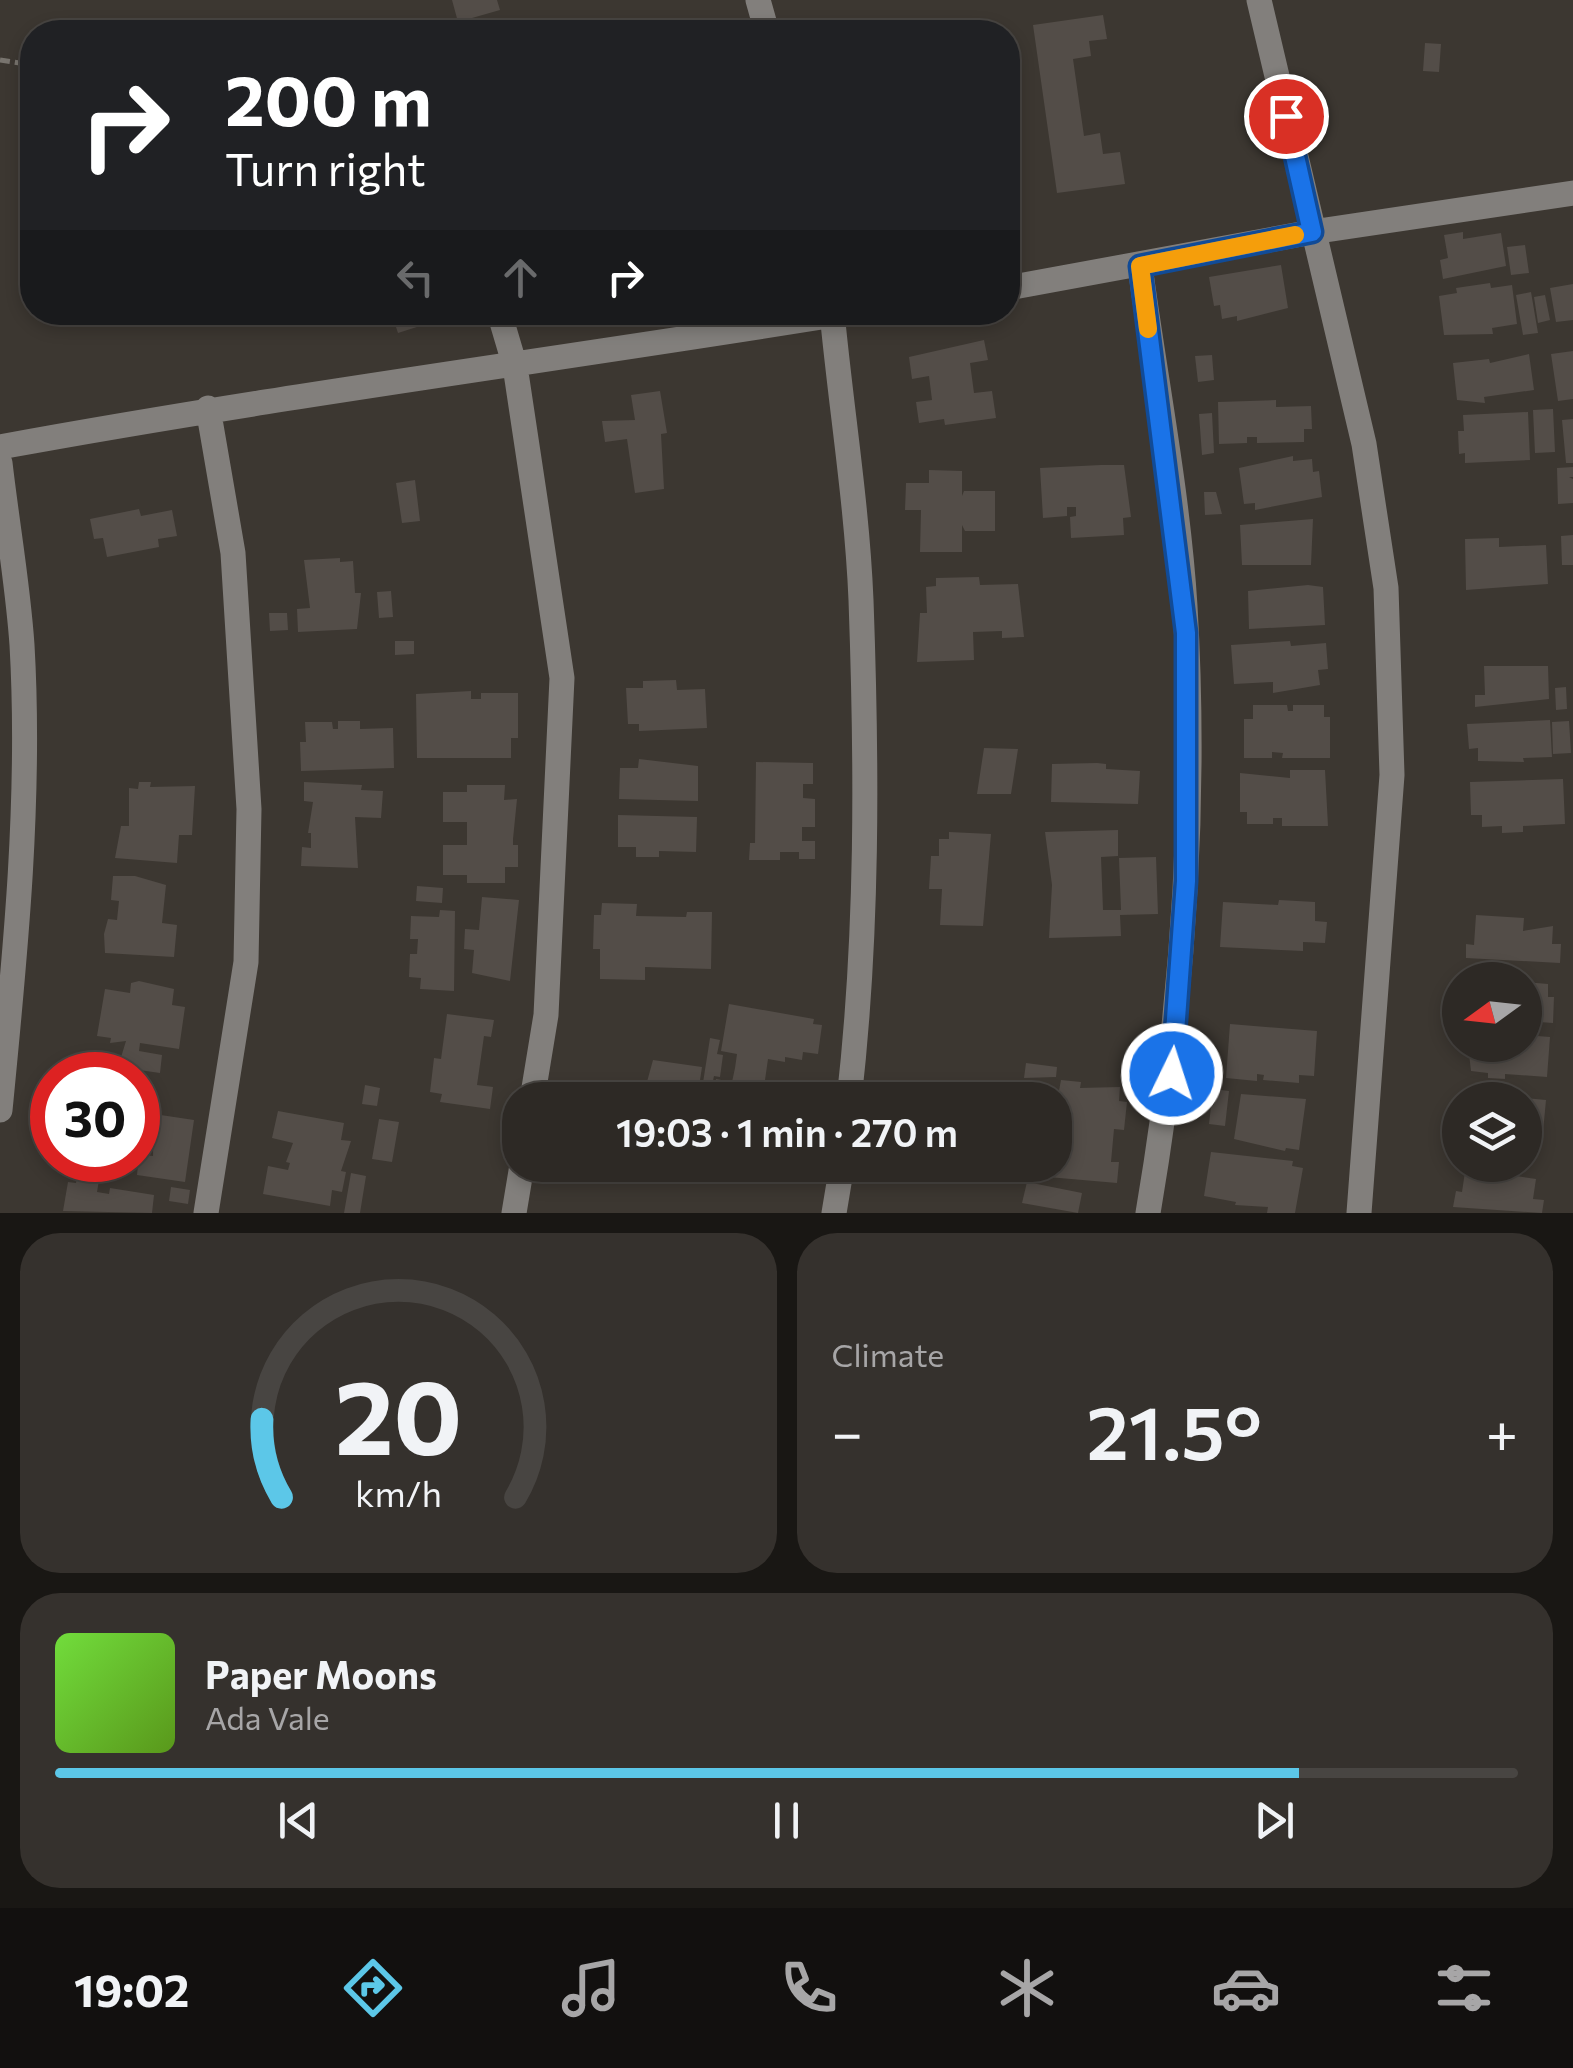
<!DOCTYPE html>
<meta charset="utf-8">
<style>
:root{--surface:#2d2925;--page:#35312d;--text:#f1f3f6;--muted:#a7a6a7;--line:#484542;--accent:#5cc7e8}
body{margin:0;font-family:Commissioner,sans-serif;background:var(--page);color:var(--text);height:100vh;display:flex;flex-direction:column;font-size:38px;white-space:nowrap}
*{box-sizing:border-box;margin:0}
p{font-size:32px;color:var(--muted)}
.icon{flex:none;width:55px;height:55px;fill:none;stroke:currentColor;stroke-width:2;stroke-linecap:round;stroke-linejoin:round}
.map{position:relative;height:1213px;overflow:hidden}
.sheet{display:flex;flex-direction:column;gap:20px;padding:20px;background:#191714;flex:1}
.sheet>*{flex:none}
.hud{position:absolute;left:20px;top:20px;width:1000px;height:305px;border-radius:40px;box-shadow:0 5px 15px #0003,0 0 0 2px var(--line);background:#202124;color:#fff;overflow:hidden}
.needle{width:65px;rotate:255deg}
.tools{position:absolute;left:1442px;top:962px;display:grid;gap:20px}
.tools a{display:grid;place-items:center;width:100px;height:100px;border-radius:50%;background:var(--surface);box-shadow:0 5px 15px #0003,0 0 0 2px var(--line);font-size:50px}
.speed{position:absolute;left:30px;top:1052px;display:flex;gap:20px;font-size:50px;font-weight:700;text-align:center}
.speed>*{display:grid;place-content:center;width:130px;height:130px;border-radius:50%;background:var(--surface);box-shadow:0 5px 15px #0003,0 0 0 2px var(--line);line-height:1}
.speed .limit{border:15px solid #d22;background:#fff;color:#111}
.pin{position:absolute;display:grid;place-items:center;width:85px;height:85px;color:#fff;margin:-42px;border:5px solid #fff;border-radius:50%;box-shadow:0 2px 10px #0007}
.me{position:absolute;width:110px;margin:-55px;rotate:4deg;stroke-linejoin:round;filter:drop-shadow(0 0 8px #0008)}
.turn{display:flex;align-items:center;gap:35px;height:210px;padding:0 40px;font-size:45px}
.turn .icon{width:130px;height:130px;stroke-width:2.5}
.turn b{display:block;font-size:70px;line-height:85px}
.lanes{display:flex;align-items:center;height:95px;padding:0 40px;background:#0003;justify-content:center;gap:50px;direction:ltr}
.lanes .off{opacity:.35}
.big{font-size:75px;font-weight:600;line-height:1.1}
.sheet .tile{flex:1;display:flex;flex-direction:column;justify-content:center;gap:15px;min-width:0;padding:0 35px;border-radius:40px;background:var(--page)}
.sheet .dial{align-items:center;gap:0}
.dial svg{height:260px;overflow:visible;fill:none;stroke:var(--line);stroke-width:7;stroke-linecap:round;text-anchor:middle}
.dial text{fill:var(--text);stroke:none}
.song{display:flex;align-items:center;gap:30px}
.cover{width:120px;height:120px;border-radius:15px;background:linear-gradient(135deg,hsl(100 70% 55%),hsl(90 70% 35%))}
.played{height:10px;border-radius:5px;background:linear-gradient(90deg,var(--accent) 85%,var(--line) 85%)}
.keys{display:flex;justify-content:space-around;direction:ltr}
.heat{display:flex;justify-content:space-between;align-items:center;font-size:55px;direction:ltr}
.sheet .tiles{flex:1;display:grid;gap:20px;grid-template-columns:1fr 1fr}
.tile:last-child{grid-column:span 2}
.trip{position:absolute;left:502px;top:1082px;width:570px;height:100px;border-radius:40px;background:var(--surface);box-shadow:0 5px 15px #0003,0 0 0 2px var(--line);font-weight:600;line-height:100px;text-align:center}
.tab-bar{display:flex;height:160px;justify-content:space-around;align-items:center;background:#12100f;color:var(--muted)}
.tab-bar .icon{width:70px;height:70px}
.tab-bar .active{color:var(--accent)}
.tab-bar b{font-size:45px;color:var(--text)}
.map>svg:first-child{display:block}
</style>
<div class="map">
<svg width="1573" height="1213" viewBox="0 0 1573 1213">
<rect width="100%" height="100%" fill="#3c3731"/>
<!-- building -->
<path fill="#534d48" d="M452,0H497L500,10L458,22Z
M1103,15L1107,39L1089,41L1091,56L1073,59L1084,136L1100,133L1103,154L1120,152L1125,184L1057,193L1033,25Z
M1425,43L1441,44L1439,72L1423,71Z
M1463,232V239L1501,233L1506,266L1443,279L1440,260L1448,258L1444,235Z
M1525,245L1529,273L1511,275L1507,247Z
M1281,265L1288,308L1237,321V316L1222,319L1220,305L1214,306L1209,277Z
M1490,283L1491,288L1512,285L1517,324L1492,328L1493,334L1444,335L1439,296L1457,293L1456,288Z
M1573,284V320L1556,322L1550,288Z
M1531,292L1538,333L1523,335L1516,295Z
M1545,295L1550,320L1538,323L1534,297Z
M391,312H440L442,319L398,333Z
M984,340L988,360L970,363L974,393L992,391L996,418L945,425L944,419L919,423L916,402L932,400L929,376L912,379L909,357Z
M1573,351V399L1558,401L1551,354Z
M1529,354L1534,390L1484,397L1485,403L1457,400L1453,363L1489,359L1490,363Z
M1212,355L1214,380L1198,382L1195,356Z
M660,391L667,433L661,434L664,489L635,493L627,439L605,442L602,421L635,420L631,395Z
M1276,400V407L1311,406L1312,429H1304V442L1257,443V437H1247V443L1219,444L1218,402Z
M1553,409L1555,452L1535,453L1533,410Z
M1528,412L1530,460L1465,463V453L1459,454L1458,431H1464L1463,415Z
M1212,413L1214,453L1202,455L1199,414Z
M1573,419V463H1566L1562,420Z
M1293,456V461L1312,459L1313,472L1319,471L1322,497L1255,510V503L1244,504L1239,468Z
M1101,465H1124L1131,517L1123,518L1124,535L1071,538L1070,517L1076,516V507H1067V516L1043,518L1040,468Z
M1573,467V477H1569L1573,479V503L1558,504L1557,468Z
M929,470L962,471V496L964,491H995V531H965L962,525V552H920L921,510H905L906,483H929Z
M415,480L420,521L402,523L396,483Z
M1204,492H1216L1222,514L1205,515Z
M139,509L141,516L172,510L177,536L158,539L159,547L107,557L103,538L94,539L90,519Z
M1313,519L1311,565H1242L1240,525Z
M1573,535V565H1562L1561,536Z
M1499,538V547L1546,545L1548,584L1466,590L1465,539Z
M340,558V562L353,561L355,593H361L357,629L298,632L297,609L310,608L304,560Z
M979,577L980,585L1018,584L1024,637L1002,638V631L973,632L974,660L917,662L920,613H927L926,587L936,586V578Z
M1308,585L1323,587L1325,625L1249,629L1248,591Z
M391,591L393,617L379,618L377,592Z
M269,613H287L288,630L270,631Z
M395,641H414V654L395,655Z
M1290,641L1291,646L1326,643L1328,669L1318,670L1320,685L1273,693V682L1234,684L1231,645Z
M1484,666H1548L1549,699L1475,707V695H1485Z
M676,680L677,690L705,689L707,728L639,731V724H628L626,688H643V681Z
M1566,687L1567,709L1556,710L1555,688Z
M471,691V699H481V693H518V738H511V758H417L416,694Z
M1253,705H1287L1288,711H1293V705H1324V717H1330V758H1282L1283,753L1272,752V758H1244V719H1253Z
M1550,720L1552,757L1523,758L1524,762L1478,761V748L1469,749L1467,724Z
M338,721H360V729L393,728L394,768L301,771L300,742H306L305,722H332L333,729H338Z
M1569,721L1571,753L1553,754L1552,722Z
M984,748L1018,749L1011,794H977Z
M639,759L698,766V801L619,799L620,768H638Z
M756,762L813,763V784H803V798L815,799V827H802V841H815V859H799V852H780V860H749L750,843H755Z
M1097,763L1106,764V769L1140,771L1138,804L1051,802L1052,764Z
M1290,770H1325L1328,826H1282V818H1273V824H1247V812H1240V773L1290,778Z
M1563,779L1565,824L1523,826V832L1502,833V826L1482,827V815H1471L1470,782Z
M139,782H151L150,787L195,786L192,835H179L177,863L115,858L121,826H129V788L138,789Z
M304,782L362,785L361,790L383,791L381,818L355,817L358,868L301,866L302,847L311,848V833H308L313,802L304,801Z
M467,785H505L504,800L517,799L513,839V845H518V867H505V883H467V875H443V845H467V822H443V792H467Z
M618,815L697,817L696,852L659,851V857H636V847H618Z
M1118,830V856L1101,857L1103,910H1121L1119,858L1156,857L1158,914L1120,915L1121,936L1049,938L1052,885L1045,832Z
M949,832L991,834L983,926L940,925L942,889H929L931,856H939V839H949Z
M113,876H135L166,885L162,923L177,925L174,957L105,953L104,934L108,919L117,920L119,901L111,900Z
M417,886L443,888L442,903L416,901Z
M482,897L519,900L510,981L472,973L474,950L464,949L465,929L479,930Z
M1279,900L1315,902V921L1327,922L1325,943L1303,942V951L1220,947L1223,902L1278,905Z
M602,903L637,904L636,916L686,917L687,912H712L711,969L645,967V980L600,979V949H593L594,915H601Z
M440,910L455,911L454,991L420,989L421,978L409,977L410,954H417L418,939H410L411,916L439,917Z
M1476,915L1524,918L1523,931L1553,926L1552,944H1561L1560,963L1466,958V944L1474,945Z
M1457,978L1460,1018H1449L1451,992H1456Z
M139,981L174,989L172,1005L185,1007L179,1049L140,1043L139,1051L162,1055L160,1073L118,1067L126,1041L110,1043L111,1038L97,1036L105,989L130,993L131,983Z
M1525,982L1548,984V997H1554L1553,1023L1525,1021Z
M729,1004L814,1019L813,1024L822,1025L818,1054L803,1052L802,1060L785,1057V1062L768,1059L764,1087L798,1100H713L716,1079L732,1082L735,1068L737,1054L721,1051Z
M447,1014L494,1020L491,1037L484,1036L477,1085L493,1087L490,1109L440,1102L442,1094L430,1092L434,1058L441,1059Z
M1230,1024L1317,1031L1314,1076L1299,1075V1083L1263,1080L1264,1075L1257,1074V1081L1226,1078Z
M1525,1035L1550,1037L1547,1077L1505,1074V1079L1488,1078V1073L1471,1071L1468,1045H1525Z
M710,1038L720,1040L717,1054L723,1055L720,1077L714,1076L711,1090L702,1089Z
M653,1060L702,1067L697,1100H642Z
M1026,1063L1057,1067L1056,1077L1024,1078Z
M1061,1080L1081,1082L1080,1088L1120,1087L1119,1101L1127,1102L1124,1130L1114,1129L1111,1162H1119L1117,1183L1048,1177L1055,1155L1070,1157L1074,1125L1055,1123V1100H1046L1047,1090L1059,1091Z
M365,1085L380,1088L377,1106L362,1104Z
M1213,1089L1229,1091L1225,1126L1209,1124Z
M1241,1094L1306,1099L1299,1150L1286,1148L1285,1151L1234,1139Z
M1525,1098L1546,1100L1543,1132L1534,1131L1533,1145L1525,1144Z
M278,1111L344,1123L341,1140L351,1141L341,1171L346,1172L342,1192L332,1190L330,1206L263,1194L268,1166L288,1170L290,1163L286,1162L293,1143L272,1138Z
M154,1114L194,1120L185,1182L137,1175L139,1154L153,1156Z
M379,1119L399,1122L392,1162L372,1159Z
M1211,1152L1293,1161L1292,1166L1303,1168L1295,1213H1267L1268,1207L1235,1205L1236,1202L1204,1196Z
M67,1160H110L108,1171L66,1164Z
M1466,1165L1511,1169L1510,1175L1536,1179L1533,1199L1544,1200L1542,1213L1453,1207L1456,1191L1462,1192Z
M351,1173L366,1176L360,1213H344Z
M77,1176L99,1180L97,1192L109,1194L110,1188L154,1195L152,1213L63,1211L68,1182L76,1183Z
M1027,1182L1082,1193L1078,1213L1022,1203Z
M171,1187L190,1190L188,1204L169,1201Z"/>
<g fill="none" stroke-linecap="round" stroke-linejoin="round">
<!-- path -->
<path stroke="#78746e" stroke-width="5" stroke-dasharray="10 5" stroke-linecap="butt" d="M0,60L32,65"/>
<!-- minor -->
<path stroke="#827f7c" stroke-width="25" d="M758,0L767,32
M1259,0L1364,444L1386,588L1392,775L1359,1213
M1140,266C1155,378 1178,493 1185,606C1197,809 1182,1013 1148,1213
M1008,288L1312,232L1573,193
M499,312L515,366L562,678L546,1015L532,1100
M832,312C841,408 857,504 861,600C867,766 868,934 849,1100
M0,447C283,395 569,358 853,312
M0,463C7,524 18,585 22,645C31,799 15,957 0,1110
M206,1213L246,962L249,809L233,553L208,408
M514,1213L522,1165
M834,1213L842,1165"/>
</g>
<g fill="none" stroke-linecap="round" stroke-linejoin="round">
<!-- route casing -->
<g stroke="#114b97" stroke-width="25">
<path id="route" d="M1172,1074L1186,881V633L1140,266L1312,232L1286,116"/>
</g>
<!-- route -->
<use href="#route" stroke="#1a73e8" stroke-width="18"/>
<!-- slow -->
<path stroke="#f59e0b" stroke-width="18" d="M1148,329L1140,266L1295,235"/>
</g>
</svg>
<div class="tools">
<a><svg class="needle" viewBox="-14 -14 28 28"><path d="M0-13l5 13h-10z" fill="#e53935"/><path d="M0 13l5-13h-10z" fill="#a7a6a7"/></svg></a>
<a><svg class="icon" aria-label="layers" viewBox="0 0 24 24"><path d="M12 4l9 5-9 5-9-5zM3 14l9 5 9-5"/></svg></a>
</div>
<div class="speed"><div class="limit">30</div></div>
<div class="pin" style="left:1286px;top:116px;background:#d93025"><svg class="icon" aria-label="arrive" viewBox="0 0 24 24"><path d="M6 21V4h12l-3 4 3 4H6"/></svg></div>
<svg class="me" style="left:1172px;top:1074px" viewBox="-20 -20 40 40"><circle r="17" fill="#1a73e8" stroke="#fff" stroke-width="3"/><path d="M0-11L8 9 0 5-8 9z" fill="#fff"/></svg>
<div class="trip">19:03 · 1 min · 270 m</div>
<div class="hud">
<div class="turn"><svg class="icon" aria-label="right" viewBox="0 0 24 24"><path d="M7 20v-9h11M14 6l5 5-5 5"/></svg><div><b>200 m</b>Turn right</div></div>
<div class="lanes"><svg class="icon off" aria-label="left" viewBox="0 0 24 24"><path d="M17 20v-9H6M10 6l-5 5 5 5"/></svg><svg class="icon off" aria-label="ahead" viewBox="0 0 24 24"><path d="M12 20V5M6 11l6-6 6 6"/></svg><svg class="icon" aria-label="right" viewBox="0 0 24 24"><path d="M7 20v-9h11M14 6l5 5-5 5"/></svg></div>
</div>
</div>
<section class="sheet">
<div class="tiles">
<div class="tile dial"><svg viewBox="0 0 100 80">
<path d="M14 69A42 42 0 1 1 86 69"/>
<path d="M14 69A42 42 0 0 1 8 45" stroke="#5cc7e8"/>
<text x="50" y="56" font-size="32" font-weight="700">20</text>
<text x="50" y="72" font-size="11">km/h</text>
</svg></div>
<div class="tile"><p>Climate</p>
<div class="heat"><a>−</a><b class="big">21.5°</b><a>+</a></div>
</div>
<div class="tile">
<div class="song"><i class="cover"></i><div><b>Paper Moons</b><p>Ada Vale</p></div></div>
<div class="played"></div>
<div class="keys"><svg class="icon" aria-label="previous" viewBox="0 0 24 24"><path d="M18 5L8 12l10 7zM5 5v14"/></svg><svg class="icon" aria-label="pause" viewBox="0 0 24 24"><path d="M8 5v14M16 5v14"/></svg><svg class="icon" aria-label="next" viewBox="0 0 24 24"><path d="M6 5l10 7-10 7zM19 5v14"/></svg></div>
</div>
</div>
</section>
<nav class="tab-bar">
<b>19:02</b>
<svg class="icon active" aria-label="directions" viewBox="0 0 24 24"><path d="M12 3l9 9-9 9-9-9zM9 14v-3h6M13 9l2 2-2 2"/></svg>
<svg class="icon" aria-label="music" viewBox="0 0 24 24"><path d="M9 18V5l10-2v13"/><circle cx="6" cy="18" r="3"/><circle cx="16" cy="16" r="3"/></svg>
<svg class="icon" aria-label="phone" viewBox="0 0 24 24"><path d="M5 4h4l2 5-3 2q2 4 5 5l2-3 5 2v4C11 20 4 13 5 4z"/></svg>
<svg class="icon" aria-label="climate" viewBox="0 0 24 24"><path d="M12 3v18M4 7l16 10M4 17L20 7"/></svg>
<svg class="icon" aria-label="car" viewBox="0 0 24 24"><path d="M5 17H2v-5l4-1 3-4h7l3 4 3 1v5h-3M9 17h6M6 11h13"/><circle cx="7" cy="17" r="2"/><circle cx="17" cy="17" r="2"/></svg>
<svg class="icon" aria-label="filters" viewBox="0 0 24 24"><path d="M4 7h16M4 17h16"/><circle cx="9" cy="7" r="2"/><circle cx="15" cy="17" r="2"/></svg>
</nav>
